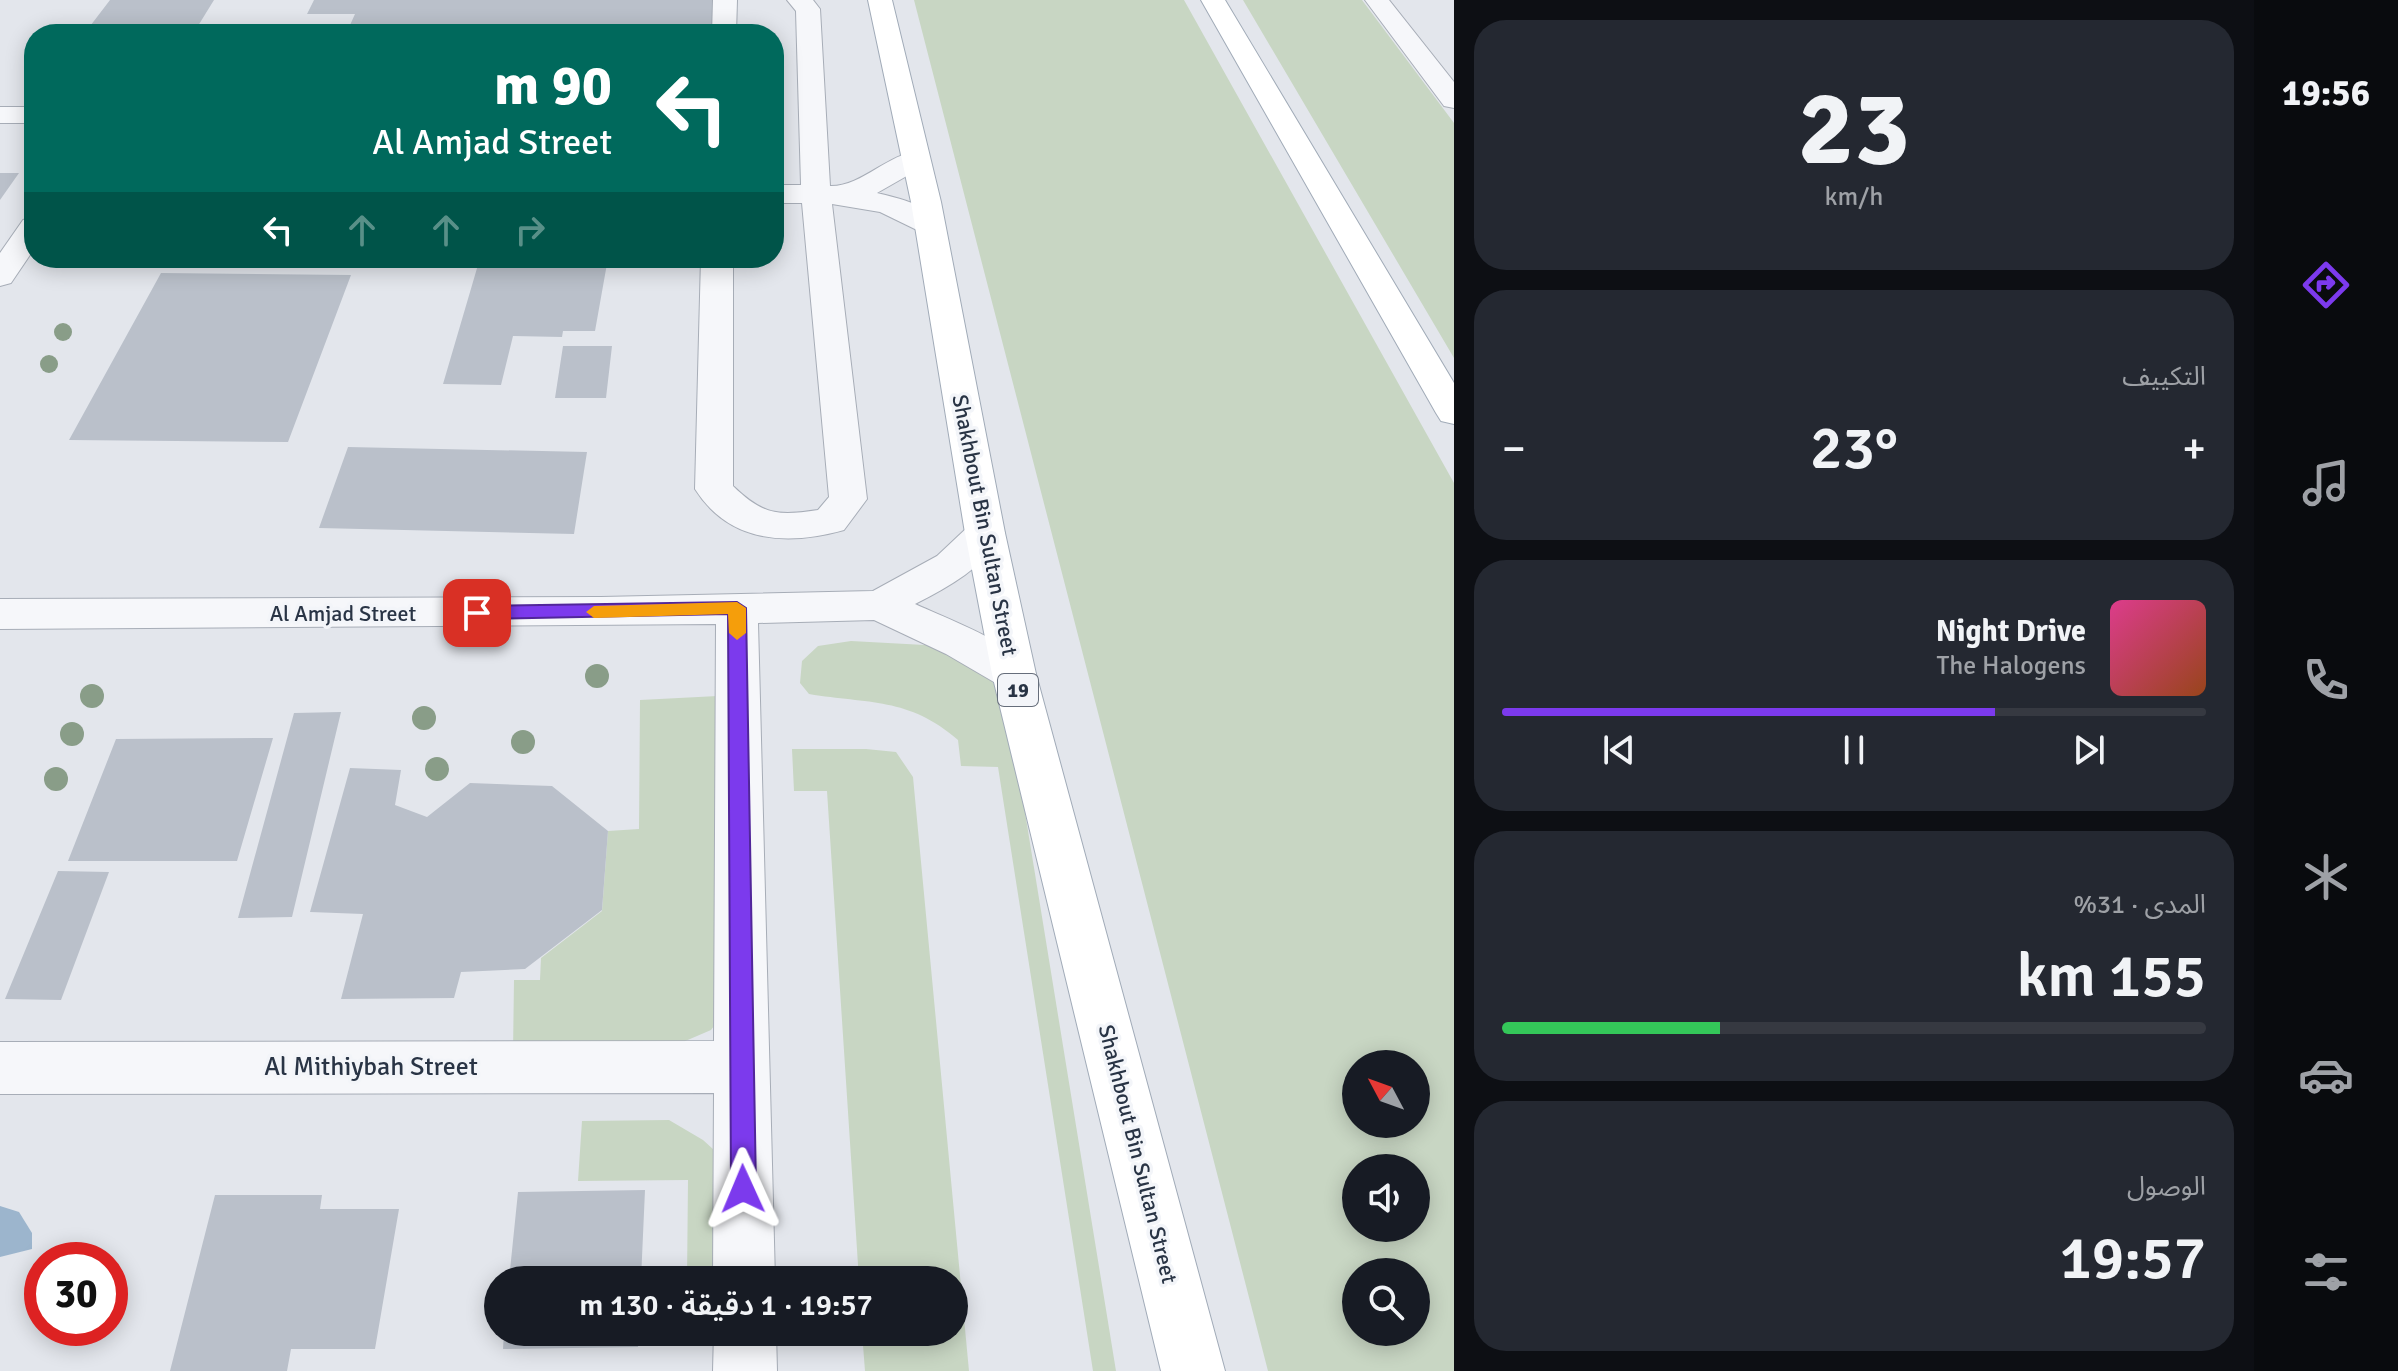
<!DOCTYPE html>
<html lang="ar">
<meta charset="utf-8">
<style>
:root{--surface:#171b24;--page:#242831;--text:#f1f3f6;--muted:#9ea1a6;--line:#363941;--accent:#7c3aed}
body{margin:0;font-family:Signika,"Noto Sans Arabic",sans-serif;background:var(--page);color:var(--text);direction:rtl;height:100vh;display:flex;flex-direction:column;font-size:30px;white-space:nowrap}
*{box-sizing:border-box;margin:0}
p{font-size:26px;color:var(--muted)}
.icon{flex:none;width:44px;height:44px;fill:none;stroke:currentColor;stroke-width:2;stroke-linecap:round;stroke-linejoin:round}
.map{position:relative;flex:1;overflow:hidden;direction:ltr}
.panel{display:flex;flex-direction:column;gap:20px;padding:20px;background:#0d0f14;width:800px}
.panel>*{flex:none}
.guide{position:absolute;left:24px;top:24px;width:760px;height:244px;border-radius:32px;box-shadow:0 4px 20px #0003;direction:rtl;background:#00695c;color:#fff;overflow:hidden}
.needle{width:52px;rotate:311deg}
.buttons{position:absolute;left:1342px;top:1050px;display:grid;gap:16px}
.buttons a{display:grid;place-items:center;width:88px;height:88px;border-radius:50%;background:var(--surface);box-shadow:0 4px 20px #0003;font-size:40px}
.speed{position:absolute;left:24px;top:1242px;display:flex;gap:16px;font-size:40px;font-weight:700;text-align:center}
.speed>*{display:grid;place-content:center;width:104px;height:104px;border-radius:50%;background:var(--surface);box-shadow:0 4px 20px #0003;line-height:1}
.speed .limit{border:12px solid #d22;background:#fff;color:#111}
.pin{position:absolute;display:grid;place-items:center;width:68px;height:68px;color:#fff;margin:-34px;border-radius:16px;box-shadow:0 4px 12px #0006}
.me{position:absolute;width:88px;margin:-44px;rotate:359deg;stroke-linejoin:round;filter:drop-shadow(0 0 6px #0008)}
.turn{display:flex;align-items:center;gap:28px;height:168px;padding:0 40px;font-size:36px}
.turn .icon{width:104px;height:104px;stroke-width:2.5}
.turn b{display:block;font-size:56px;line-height:68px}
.lanes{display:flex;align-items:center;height:76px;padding:0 40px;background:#0003;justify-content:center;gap:40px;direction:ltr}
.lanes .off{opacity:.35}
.big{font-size:60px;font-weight:600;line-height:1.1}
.panel .card{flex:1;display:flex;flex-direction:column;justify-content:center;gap:12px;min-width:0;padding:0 28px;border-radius:32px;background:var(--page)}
.panel .dial{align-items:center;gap:0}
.dial b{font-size:104px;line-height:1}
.song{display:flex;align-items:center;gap:24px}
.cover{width:96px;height:96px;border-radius:12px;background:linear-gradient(135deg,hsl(330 70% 55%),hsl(20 70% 35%))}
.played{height:8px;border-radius:4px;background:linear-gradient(90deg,var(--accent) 70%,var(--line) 70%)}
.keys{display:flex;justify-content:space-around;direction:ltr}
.heat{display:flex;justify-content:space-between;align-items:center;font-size:44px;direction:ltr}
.charge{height:12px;border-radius:6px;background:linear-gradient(90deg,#34c759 31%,var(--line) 0)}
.trip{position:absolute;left:484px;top:1266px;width:484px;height:80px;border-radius:40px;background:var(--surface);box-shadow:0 4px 20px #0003;font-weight:600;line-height:80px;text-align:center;direction:rtl}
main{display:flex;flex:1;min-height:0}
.tab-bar{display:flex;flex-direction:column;width:144px;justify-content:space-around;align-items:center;background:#090b0e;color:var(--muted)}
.tab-bar .icon{width:56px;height:56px}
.tab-bar .selected{color:var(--accent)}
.tab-bar b{font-size:36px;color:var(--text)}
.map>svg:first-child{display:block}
</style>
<main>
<nav class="tab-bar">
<b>19:56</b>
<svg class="icon selected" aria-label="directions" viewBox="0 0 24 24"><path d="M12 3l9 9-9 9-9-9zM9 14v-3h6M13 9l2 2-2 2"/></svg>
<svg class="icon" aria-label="music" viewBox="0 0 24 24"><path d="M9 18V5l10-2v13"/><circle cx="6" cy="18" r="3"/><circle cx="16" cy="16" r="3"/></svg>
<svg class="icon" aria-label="phone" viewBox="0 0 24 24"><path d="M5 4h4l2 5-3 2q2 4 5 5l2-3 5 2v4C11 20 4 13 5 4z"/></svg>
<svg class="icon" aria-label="climate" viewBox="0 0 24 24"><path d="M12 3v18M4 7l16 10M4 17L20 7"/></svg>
<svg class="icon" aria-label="car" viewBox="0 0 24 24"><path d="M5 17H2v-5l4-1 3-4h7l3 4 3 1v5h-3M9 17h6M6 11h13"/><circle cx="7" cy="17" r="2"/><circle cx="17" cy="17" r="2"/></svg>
<svg class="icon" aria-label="filters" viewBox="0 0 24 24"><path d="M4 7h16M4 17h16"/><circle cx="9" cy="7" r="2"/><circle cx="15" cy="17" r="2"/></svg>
</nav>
<section class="panel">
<div class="card dial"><b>23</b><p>km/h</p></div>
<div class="card"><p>التكييف</p>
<div class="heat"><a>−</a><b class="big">23°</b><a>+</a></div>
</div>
<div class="card">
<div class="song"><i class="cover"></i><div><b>Night Drive</b><p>The Halogens</p></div></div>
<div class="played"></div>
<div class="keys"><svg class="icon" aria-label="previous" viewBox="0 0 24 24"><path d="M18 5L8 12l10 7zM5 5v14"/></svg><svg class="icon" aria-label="pause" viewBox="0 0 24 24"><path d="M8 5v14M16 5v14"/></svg><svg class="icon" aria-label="next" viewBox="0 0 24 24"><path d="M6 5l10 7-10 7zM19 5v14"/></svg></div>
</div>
<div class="card"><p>المدى · 31%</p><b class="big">155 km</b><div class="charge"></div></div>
<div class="card"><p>الوصول</p><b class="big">19:57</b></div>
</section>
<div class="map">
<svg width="1454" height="1371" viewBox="0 0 1454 1371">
<rect width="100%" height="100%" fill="#e3e6ec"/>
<!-- green -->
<path fill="#c8d6c3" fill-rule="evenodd" d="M914,0H1184L1454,483V1371H1268ZM1416,1064V1124H1356V1064ZM1416,1168V1228H1356V1168ZM1416,1272V1332H1356V1272Z
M1243,0H1362L1454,123V358Z
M851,641L943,646L978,662L1007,702L1116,1371H1093L998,767L961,766L958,740C909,697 868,704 809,694L800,683L802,661L818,646Z
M737,695V996L711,1030L669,1048L513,1053L514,980H540L541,958L602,911L608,831L639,829L640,700Z
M792,749H866L896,752L913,777L969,1371H865L862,1332H954V1280H859L827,791H794Z
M669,1120L703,1140L735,1169L742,1280H687L688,1180L578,1181L582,1121Z"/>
<!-- water -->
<path fill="#9cb5cd" d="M0,1206L19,1212L32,1233V1249L0,1257Z"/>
<!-- building -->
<path fill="#bac0ca" d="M110,0H214L193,34H84Z
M314,0H722V26H642L641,34H346L355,14H307Z
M0,173H19L0,200Z
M480,258H608L595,331H563L562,337L513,336L501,385L443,384Z
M161,273L351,275L288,442L69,440Z
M563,346H612L606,398H555Z
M348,447L587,452L574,534L319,528Z
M341,712L292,917L238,918L294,713Z
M273,738L237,861H68L116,739Z
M350,768L401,770L395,805L427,817L470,783L552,786L608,831L602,910L525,969L461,972L454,998L341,999L363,914L310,912Z
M58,871L109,872L61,1000L5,999Z
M645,1190L641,1280H509L518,1192Z
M215,1195H322L320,1209H399L375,1349H291L287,1371H170Z
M504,1332H639L638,1347L503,1349Z"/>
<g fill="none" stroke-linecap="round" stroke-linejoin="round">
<!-- minor casing -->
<g stroke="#a7adb7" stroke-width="2">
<path id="minor" d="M713,0H737L736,34H712Z
M787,0H813L820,9L830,186C865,187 895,145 926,153L930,159L926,165L877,193C898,198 932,206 945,225L941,231L930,234L919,231L880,212L832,204L867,499L844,530C787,546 729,543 695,489L701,258H733V486C763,515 777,516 818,510L829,497L802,203H774V185H801L796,11Z
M1365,0H1389L1454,82V108L1444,106Z
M0,107H34V123H0Z
M34,217V249L11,283L0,286V253L23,220Z
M985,520L999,524L1005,533C984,567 949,587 915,604C946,618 1020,646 1036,674L1029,685L1014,690L999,685L946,654L874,620L758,623L775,1280H713L714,1093L0,1094V1042L714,1041L716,624L0,629V599L601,597L873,591L937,556L971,524Z
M714,1332H776L777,1371H713Z"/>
</g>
<!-- major casing -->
<g stroke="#a1abb8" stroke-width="2">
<path id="major" d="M868,0H892L941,202L1005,533L1036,674L1225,1371H1161L992,674L965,533L911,202Z
M1201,0H1225L1454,383V424L1441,421L1436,413Z"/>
</g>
<!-- minor -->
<use href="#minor" fill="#f6f7fa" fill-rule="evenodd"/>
<!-- major -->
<use href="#major" fill="#fff" fill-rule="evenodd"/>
</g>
<!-- trees -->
<g fill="#899d88">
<circle cx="63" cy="332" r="9"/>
<circle cx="49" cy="364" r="9"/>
<circle cx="597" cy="676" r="12"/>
<circle cx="92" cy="696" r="12"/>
<circle cx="424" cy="718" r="12"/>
<circle cx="72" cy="734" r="12"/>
<circle cx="523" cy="742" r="12"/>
<circle cx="437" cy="769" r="12"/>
<circle cx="56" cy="779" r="12"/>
</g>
<!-- route -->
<path fill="#7c3aed" stroke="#51269a" stroke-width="2" d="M737,602L746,608L756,1189L752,1197L743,1201L735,1197L731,1189L728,614L477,619L469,613L477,606Z"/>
<!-- slow -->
<path fill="#f59e0b" d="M737,602L746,608V633L737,640L729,633L728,614L594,618L586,612L594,606Z"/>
<g text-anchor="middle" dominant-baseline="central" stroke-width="7" stroke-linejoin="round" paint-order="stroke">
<!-- shield labels -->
<rect fill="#f3f5f9" stroke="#666e7b" stroke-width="2" x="998" y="674" width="40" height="32" rx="6"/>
<g font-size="20" font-weight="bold" fill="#293445">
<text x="1018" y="690">19</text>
</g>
<!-- street labels -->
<g font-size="22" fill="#293445" stroke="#f3f5f9">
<text transform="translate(985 525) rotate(79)">Shakhbout Bin Sultan Street</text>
<text x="343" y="613">Al Amjad Street</text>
<text transform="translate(1138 1154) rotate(76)">Shakhbout Bin Sultan Street</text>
</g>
<!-- near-street labels -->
<g font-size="26" fill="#293445" stroke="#f3f5f9">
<text x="371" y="1067">Al Mithiybah Street</text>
</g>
</g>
</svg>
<div class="buttons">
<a><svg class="needle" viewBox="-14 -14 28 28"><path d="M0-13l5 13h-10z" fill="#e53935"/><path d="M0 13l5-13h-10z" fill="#9ea1a6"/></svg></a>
<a><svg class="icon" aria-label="sound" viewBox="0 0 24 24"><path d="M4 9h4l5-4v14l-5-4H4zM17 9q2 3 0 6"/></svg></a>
<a><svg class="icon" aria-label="search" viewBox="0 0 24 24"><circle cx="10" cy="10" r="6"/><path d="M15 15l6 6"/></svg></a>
</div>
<div class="speed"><div class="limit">30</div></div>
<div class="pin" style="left:477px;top:613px;background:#d93025"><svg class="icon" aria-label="arrive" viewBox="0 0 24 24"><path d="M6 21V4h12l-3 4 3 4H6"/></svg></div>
<svg class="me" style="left:743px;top:1189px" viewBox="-20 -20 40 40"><path d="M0-17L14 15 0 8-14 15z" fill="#7c3aed" stroke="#fff" stroke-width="4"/></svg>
<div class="trip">19:57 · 1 دقيقة · 130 m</div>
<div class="guide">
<div class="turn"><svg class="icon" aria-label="left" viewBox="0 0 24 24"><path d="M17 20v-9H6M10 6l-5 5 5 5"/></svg><div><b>90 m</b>Al Amjad Street</div></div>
<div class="lanes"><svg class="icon" aria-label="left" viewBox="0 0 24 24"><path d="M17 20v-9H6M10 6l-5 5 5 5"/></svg><svg class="icon off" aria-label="ahead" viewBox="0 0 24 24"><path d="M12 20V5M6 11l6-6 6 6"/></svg><svg class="icon off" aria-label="ahead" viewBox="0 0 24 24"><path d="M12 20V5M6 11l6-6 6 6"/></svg><svg class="icon off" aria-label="right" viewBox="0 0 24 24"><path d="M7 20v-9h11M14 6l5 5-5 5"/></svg></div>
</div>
</div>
</main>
